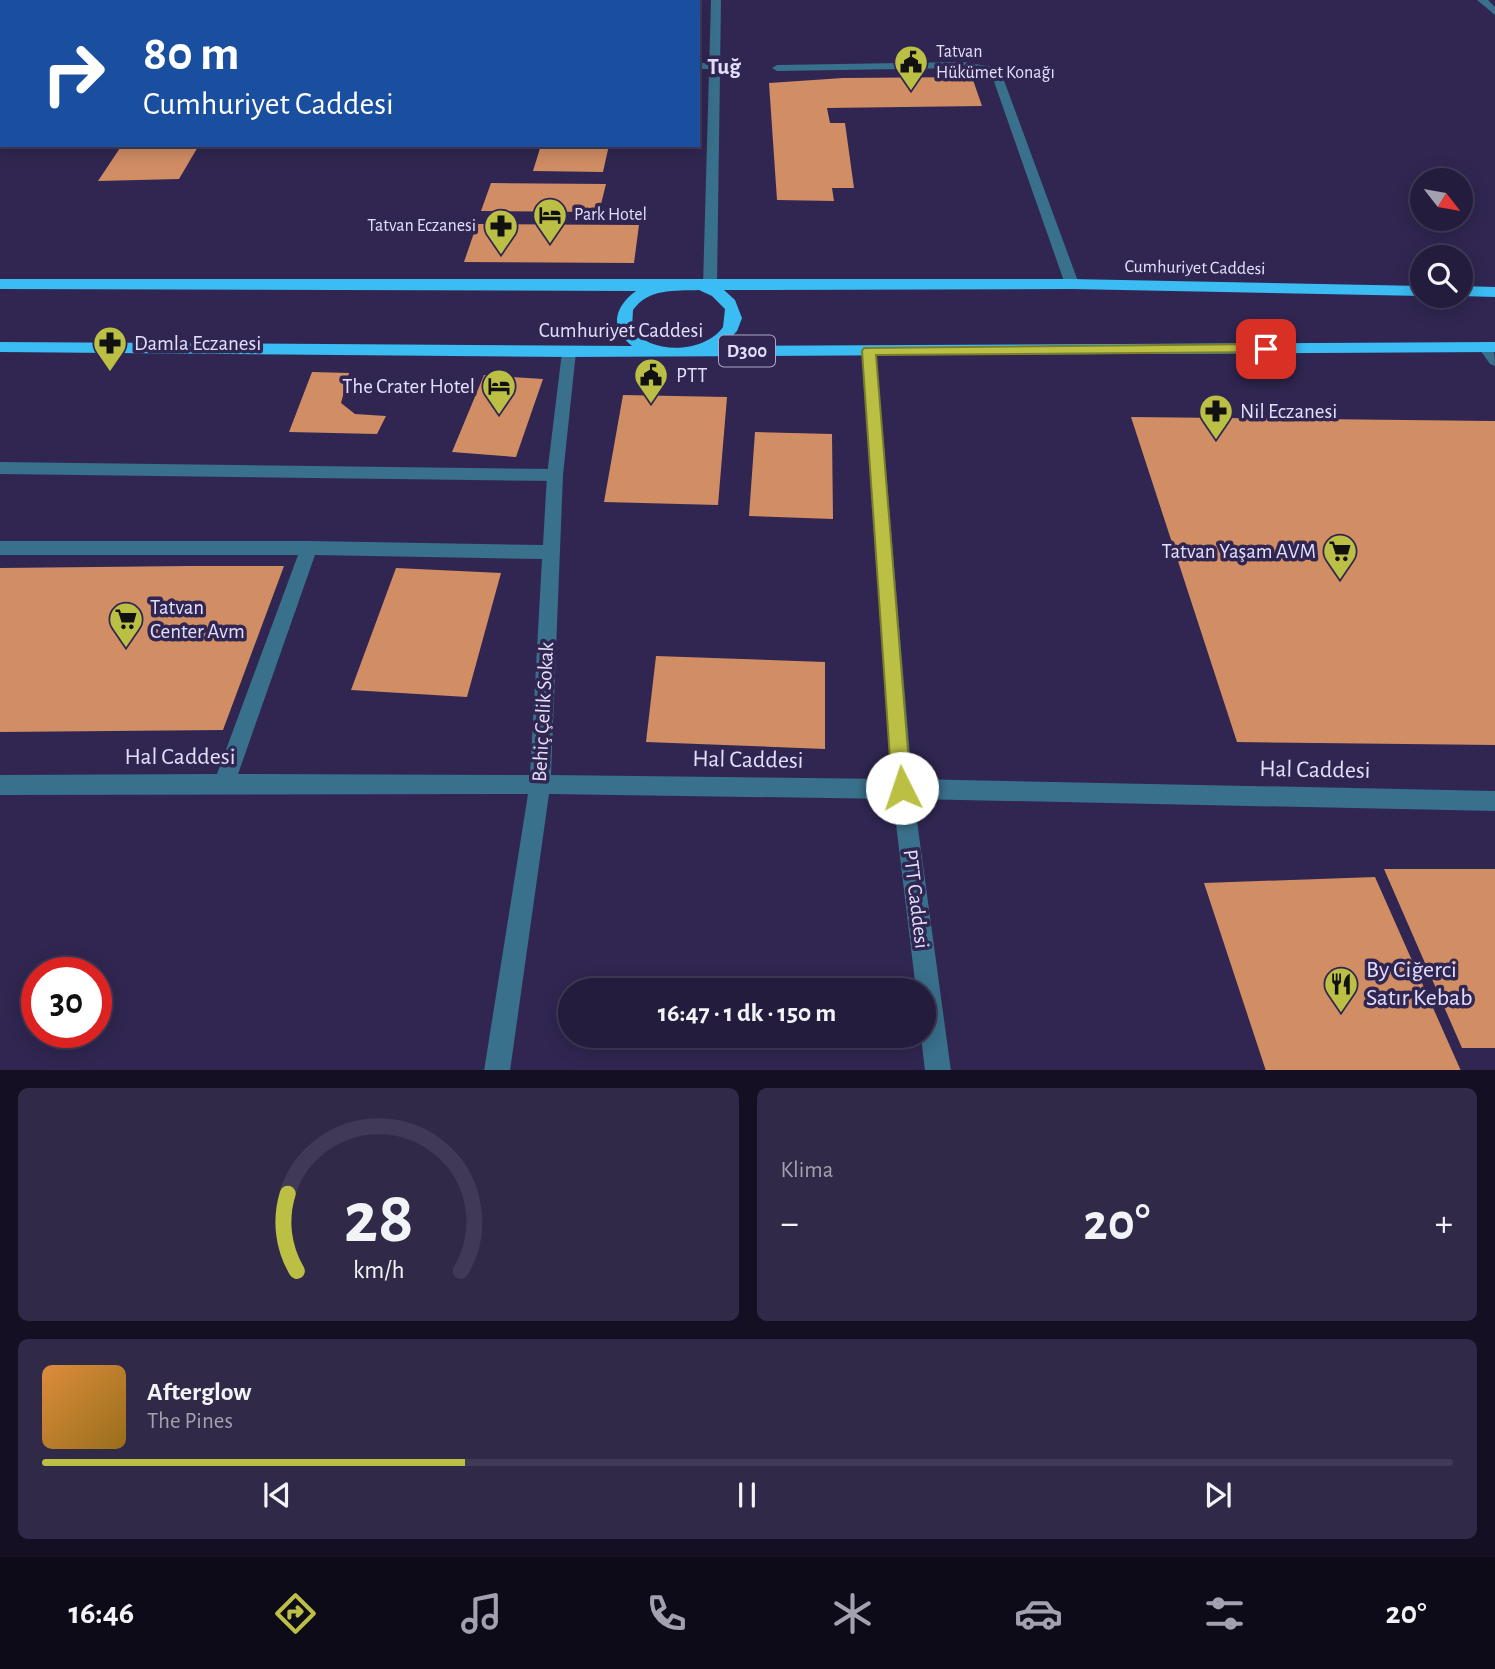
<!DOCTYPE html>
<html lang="tr">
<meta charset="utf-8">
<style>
:root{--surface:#241c3d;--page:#302948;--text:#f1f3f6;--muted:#a3a1b0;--line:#413a57;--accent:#bbc044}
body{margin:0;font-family:"Alegreya Sans",sans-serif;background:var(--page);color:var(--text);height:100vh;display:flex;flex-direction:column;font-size:26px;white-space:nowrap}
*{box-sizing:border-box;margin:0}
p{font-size:23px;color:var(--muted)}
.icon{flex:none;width:38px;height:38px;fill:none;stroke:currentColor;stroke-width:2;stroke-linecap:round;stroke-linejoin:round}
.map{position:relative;height:1070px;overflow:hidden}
.side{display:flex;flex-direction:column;gap:18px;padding:18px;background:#140f22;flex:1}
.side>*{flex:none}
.banner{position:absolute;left:0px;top:0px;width:700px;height:147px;box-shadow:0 4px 18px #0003,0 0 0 2px var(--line);background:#1a4fa0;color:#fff;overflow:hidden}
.needle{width:46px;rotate:121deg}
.buttons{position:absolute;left:1410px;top:168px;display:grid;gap:14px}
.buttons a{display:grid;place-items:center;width:63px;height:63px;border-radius:50%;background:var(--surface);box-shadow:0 4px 18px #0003,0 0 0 2px var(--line);font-size:35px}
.speed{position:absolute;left:21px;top:957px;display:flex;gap:14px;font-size:35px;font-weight:700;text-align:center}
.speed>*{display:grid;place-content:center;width:91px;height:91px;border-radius:50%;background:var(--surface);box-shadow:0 4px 18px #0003,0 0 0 2px var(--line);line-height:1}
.speed .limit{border:10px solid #d22;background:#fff;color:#111}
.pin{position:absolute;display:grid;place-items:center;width:60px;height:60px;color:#fff;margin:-30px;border-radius:14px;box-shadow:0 4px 10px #0006}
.me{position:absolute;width:77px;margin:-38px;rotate:356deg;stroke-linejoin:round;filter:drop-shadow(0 0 5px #0008)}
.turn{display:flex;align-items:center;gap:24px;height:147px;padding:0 28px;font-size:32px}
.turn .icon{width:91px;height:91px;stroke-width:2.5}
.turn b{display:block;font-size:49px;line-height:60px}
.big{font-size:52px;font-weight:600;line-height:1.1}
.side .widget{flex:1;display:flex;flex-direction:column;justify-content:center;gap:10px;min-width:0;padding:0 24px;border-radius:10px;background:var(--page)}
.side .dial{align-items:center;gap:0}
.dial svg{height:182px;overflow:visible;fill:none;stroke:var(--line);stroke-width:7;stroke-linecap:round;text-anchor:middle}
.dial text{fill:var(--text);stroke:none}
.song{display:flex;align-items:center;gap:21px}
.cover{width:84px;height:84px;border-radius:10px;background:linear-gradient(135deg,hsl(30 70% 55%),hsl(40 70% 35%))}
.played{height:7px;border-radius:4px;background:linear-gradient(90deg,var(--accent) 30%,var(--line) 30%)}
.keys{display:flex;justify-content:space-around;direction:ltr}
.heat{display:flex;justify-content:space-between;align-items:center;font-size:38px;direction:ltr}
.side .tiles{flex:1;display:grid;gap:18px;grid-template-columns:1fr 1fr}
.widget:last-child{grid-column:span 2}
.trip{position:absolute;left:558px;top:978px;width:378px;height:70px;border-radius:35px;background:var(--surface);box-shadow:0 4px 18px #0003,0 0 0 2px var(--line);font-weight:600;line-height:70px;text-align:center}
.tabs{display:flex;height:112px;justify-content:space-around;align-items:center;background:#0e0b18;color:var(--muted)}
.tabs .icon{width:49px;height:49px}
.tabs .active{color:var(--accent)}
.tabs b{font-size:32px;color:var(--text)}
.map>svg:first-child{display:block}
</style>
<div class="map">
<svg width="1495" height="1071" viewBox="0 0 1495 1071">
<rect width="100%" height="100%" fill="#302651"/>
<!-- building -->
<path fill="#d18d64" d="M972,77L982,106L827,108L830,123H845L854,188H832L834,201L777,200L769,83L843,78Z
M122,145H199L179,179L98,181Z
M541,145H609L603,172L533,171Z
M491,183L606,184L599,212L481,211Z
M477,224L639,225L634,263L464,262Z
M312,372L349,373L341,403L355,414L386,416L377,434L289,432Z
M484,375L543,379L516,457L452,452Z
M623,395L727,397L718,505L604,502Z
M1131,417L1495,421V745L1237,742Z
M755,432L832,434L833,519L749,516Z
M189,566H284L223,730L0,732V568Z
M396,568L501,573L467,697L351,690Z
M656,656L825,662V749L646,742Z
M1384,869H1495V1048H1462Z
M1375,877L1461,1071H1266L1204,883Z"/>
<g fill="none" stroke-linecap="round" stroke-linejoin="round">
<!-- service -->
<path fill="#39708b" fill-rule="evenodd" d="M963,62L993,67L1002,75L1079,284L1077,287H1067L1065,284L992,76L986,72L963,68L777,71L772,68L777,65Z"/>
<!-- pedestrian -->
<path fill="#39708b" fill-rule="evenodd" d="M0,462L555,469L563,475L555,481L0,474Z"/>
<!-- minor -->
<path fill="#39708b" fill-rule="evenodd" d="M0,57H2V63H0Z
M698,63H715L720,66L715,69H698Z
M869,346L876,351L912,779L1495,791V811L914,799L951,1071H925L921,1036H924V990H916L893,799L549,794L510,1071H484L528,794L0,795V775L217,774L298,555H0V541H309L543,545L547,475L562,352L569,347L576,352L563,475L551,775L891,779L862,351ZM315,555L542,559L530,775L238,774Z"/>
<!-- tertiary -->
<path fill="#39708b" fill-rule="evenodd" d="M711,0H721L717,286L710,290L703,286Z
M1477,0H1488L1495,7V15Z
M1485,342C1495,345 1495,356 1495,366L1490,364L1478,347Z"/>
<!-- trunk -->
<path fill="#3bbcf2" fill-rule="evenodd" d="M0,279H1072L1423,286V296L1072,289L724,290L735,300L742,318L737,331L723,346L1495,342V352L569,357L0,352V342L632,346C609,328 614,307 636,291L0,289ZM699,290L712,296L725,309L723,327C705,353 650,356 632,328L633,310C649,288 674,291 699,290Z
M1461,286L1495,287V297L1461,296Z"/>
</g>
<!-- route -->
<path fill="#bbc044" stroke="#7a7d2c" stroke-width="2" d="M1266,344L1273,349L1271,352L876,355L911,788L909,794L902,796L895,794L892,788L862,351L864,348Z"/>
<!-- icons -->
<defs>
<g id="civic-pin" transform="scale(1.75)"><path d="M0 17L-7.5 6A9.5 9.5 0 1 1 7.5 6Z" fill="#bbc044" stroke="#302651"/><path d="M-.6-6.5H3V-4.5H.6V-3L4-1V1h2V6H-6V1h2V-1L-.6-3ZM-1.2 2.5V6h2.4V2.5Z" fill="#111"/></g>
<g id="hotel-pin" transform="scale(1.75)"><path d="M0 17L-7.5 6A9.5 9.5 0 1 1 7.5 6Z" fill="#bbc044" stroke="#302651"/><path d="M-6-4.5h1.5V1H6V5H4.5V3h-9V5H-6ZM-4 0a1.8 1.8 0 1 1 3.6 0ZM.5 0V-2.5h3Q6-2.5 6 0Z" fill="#111"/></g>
<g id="pharmacy-pin" transform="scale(1.75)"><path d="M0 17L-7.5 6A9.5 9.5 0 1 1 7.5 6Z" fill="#bbc044" stroke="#302651"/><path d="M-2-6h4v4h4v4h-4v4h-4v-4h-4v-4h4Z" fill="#111"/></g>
<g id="supermarket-pin" transform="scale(1.75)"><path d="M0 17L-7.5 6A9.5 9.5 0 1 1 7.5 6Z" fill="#bbc044" stroke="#302651"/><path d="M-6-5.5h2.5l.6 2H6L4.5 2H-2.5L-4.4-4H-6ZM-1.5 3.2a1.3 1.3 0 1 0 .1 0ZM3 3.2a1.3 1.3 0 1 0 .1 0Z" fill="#111"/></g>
<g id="restaurant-pin" transform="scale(1.75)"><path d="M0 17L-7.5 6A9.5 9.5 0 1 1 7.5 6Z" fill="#bbc044" stroke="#302651"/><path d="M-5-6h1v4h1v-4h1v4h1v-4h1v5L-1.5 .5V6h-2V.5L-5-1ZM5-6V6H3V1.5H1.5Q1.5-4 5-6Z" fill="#111"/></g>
</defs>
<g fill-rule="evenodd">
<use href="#civic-pin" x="911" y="62"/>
<use href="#hotel-pin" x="550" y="215"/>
<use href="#pharmacy-pin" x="501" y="226"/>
<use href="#pharmacy-pin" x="110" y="343"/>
<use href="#civic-pin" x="651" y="375"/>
<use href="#hotel-pin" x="499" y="386"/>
<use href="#pharmacy-pin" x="1216" y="411"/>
<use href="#supermarket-pin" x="1340" y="551"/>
<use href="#supermarket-pin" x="126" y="619"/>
<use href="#restaurant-pin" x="1341" y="984"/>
</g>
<g text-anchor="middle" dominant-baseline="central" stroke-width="7" stroke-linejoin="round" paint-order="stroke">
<!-- far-poi labels -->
<g font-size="18" fill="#e2dffb" stroke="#302651" text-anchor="start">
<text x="936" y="52">Tatvan<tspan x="936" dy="21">Hükümet Konağı</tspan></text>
<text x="574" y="215">Park Hotel</text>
<text x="476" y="226" text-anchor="end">Tatvan Eczanesi</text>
</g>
<!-- far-street labels -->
<g font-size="18" fill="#e2dffb" stroke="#302651">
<text transform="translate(1195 268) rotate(1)">Cumhuriyet Caddesi</text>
</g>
<!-- shield labels -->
<rect fill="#302651" stroke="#ada8c8" stroke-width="2" x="719" y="335.5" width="56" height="31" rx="5"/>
<g font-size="19" font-weight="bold" fill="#e2dffb">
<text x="747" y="351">D300</text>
</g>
<!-- street labels -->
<g font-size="21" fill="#e2dffb" stroke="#302651">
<text x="621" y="330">Cumhuriyet Caddesi</text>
<text transform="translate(543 712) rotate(-87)">Behiç Çelik Sokak</text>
<text transform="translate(916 899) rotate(83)">PTT Caddesi</text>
</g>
<!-- poi labels -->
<g font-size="21" fill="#e2dffb" stroke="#302651" text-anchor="start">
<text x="134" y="343">Damla Eczanesi</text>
<text x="676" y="375">PTT</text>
<text x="475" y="386" text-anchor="end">The Crater Hotel</text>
<text x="1240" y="411">Nil Eczanesi</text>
<text x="1316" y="551" text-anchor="end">Tatvan Yaşam AVM</text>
<text x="150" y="607">Tatvan<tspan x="150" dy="24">Center Avm</tspan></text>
</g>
<!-- far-district labels -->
<g font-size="23" font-weight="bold" fill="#e2dffb" stroke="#302651">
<text x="724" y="67">Tuğ</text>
</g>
<!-- near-street labels -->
<g font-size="24" fill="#e2dffb" stroke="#302651">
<text x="180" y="757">Hal Caddesi</text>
<text transform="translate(748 760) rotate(1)">Hal Caddesi</text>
<text transform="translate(1315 770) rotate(1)">Hal Caddesi</text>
</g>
<!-- near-poi labels -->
<g font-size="24" fill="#e2dffb" stroke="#302651" text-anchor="start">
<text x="1366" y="970">By Ciğerci<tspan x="1366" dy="28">Satır Kebab</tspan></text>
</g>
</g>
</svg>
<div class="buttons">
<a><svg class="needle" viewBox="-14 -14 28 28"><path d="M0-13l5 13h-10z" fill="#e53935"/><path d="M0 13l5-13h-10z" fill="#a3a1b0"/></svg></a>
<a><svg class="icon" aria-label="search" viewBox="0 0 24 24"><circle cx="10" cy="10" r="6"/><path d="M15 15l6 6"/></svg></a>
</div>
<div class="speed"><div class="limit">30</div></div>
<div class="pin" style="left:1266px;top:349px;background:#d93025"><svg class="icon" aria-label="arrive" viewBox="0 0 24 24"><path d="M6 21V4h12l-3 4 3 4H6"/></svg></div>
<svg class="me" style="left:902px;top:788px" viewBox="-20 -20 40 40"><circle r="19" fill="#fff"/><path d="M0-13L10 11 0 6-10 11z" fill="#bbc044"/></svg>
<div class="trip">16:47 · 1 dk · 150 m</div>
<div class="banner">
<div class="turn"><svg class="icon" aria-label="right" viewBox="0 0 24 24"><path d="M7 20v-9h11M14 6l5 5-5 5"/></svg><div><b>80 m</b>Cumhuriyet Caddesi</div></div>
</div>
</div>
<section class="side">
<div class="tiles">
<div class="widget dial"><svg viewBox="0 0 100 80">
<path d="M14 69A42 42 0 1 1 86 69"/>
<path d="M14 69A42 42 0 0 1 10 35" stroke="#bbc044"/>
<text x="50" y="56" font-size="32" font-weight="700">28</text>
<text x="50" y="72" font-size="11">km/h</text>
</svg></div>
<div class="widget"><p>Klima</p>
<div class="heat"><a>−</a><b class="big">20°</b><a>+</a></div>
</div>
<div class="widget">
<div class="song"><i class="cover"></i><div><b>Afterglow</b><p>The Pines</p></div></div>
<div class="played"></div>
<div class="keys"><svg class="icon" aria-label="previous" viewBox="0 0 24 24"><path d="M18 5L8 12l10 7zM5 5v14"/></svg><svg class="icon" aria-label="pause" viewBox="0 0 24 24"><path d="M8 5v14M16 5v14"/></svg><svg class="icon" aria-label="next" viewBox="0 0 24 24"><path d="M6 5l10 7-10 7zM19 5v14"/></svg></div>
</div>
</div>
</section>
<nav class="tabs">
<b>16:46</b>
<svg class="icon active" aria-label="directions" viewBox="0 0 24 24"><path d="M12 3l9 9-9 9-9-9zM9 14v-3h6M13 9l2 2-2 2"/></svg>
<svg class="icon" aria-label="music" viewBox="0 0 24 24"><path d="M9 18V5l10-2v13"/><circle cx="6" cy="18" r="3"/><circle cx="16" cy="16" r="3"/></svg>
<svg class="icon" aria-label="phone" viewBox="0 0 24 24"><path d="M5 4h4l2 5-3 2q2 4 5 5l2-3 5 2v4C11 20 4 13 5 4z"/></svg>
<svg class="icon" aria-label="climate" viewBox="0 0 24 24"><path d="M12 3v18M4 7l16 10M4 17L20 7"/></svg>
<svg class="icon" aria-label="car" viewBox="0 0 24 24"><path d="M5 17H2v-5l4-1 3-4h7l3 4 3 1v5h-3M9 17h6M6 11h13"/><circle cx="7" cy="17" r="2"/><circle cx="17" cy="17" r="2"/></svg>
<svg class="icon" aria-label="filters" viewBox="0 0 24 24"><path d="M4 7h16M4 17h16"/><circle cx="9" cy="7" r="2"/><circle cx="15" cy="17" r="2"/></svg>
<b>20°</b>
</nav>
